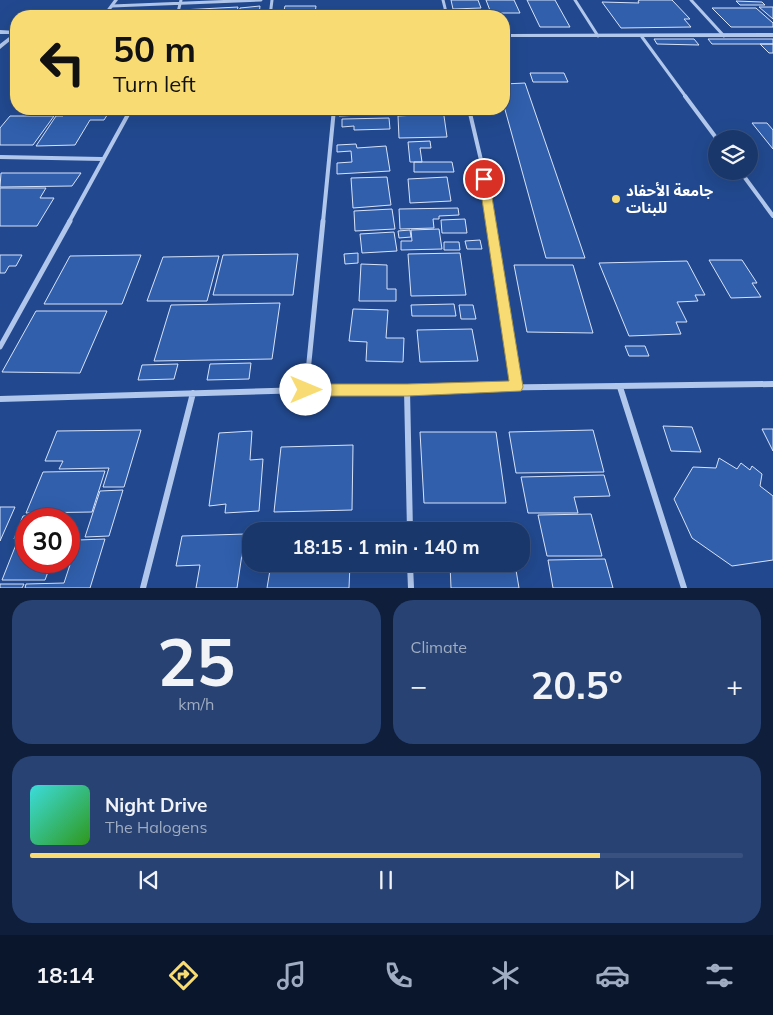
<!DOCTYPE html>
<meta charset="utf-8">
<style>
:root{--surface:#1a376b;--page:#274273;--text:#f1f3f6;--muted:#9facc1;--line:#38517e;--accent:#f8dc73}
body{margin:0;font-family:Mulish,"Noto Sans Arabic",sans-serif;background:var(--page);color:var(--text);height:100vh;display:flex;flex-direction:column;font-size:19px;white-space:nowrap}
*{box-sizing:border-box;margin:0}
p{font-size:16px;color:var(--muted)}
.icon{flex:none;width:28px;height:28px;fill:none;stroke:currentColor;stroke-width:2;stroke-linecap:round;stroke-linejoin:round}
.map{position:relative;height:588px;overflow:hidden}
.details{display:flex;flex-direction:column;gap:12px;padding:12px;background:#0e1e3b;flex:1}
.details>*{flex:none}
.banner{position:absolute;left:10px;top:10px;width:500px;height:105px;border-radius:20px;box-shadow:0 5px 20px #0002,0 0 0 1px var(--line);background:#f8dc73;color:#111;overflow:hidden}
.controls{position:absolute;left:708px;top:130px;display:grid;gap:10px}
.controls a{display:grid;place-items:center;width:50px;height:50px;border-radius:50%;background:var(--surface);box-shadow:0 5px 20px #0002,0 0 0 1px var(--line);font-size:25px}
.speed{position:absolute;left:15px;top:508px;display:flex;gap:10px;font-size:25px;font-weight:700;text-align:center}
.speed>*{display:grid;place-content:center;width:65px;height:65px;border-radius:50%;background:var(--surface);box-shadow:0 5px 20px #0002,0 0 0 1px var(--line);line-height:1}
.speed .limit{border:8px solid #d22;background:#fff;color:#111}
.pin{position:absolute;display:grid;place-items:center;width:42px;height:42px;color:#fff;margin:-21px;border:2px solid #fff;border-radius:50%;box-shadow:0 1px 5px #0007}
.me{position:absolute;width:55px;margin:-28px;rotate:90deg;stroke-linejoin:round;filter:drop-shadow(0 0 4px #0008)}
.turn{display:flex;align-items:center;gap:18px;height:105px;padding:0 20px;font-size:22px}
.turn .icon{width:65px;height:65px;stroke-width:2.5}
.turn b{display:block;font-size:35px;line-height:42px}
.big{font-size:38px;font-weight:700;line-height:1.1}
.details .widget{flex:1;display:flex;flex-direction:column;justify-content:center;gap:8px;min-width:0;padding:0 18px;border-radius:20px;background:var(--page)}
.details .dial{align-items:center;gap:0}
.dial b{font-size:65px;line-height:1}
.song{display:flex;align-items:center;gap:15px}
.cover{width:60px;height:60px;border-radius:8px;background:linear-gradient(135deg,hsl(180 70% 55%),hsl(110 70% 35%))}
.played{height:5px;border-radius:2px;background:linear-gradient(90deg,var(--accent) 80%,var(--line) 80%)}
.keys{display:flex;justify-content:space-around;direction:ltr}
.heat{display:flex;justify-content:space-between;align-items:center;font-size:28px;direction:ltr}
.details .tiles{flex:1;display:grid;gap:12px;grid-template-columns:1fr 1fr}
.widget:last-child{grid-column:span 2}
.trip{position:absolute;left:242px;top:522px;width:288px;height:50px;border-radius:20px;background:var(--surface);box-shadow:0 5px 20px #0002,0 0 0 1px var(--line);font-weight:700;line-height:50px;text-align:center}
.dock{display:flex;height:80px;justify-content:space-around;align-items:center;background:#0a162b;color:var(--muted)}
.dock .icon{width:35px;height:35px}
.dock .active{color:var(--accent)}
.dock b{font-size:22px;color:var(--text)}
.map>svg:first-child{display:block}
</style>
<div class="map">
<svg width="773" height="588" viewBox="0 0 773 588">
<rect width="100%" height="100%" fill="#22498f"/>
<!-- building -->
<path fill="#315fac" stroke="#d7e3f9" d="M451,0H478L481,8L453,9Z
M486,0H514L520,13H491Z
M527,0H555L570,27H540Z
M640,0H672L690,19H684L691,27L621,28L602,2L639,3L638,1Z
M736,1L762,2L765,5H740Z
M260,6L259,15L239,16L240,8Z
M285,6H316L315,14L283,15Z
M238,7L237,11L231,12L230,16H180L181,10Z
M759,7H773V19Z
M712,8H756L773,23V27H731Z
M115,14H151L150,16H114Z
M654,39H694L699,45L657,44Z
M708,39H773V44H712Z
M760,44H773V53H769Z
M530,73H564L568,82H533Z
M525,83L585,258H546L504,106V84Z
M30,109H65L60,115H25Z
M68,109H111L104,120H90L75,145L36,146L56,116H63Z
M339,109H388V114L339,116Z
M394,109H414L415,112L395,113Z
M416,109H443L447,137L399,138L398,116L416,115Z
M10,116H54L33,145H0V128Z
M389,118L390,129L354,130V126L342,127V119Z
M752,123H767L773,130V149Z
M430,141L431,148H420L422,162H410L408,142Z
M356,144L357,148L386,146L390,171L337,174V163L352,162L351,151L337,152V145Z
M414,162H452L454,172H414Z
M1,173H81L72,186L0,187Z
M387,177L391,205L353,208L351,178Z
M447,177L451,201L410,203L408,179Z
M0,188H46L40,198H54L37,226H0Z
M458,208L459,215L439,216V219H433L434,228L400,229L399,209Z
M392,209L395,229L355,231L354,211Z
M465,219L467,233H442L441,220Z
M439,229L442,249L401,250V241H412L411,230Z
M410,230L411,237L399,238L398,231Z
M394,232L397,251L362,253L360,234Z
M480,240L482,249H467L465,241Z
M444,242H459L460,250H444Z
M358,253V263L345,264L344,254Z
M460,253L466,295L411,296L408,254Z
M298,254L293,295H213L223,255Z
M0,255H22L16,266H9L5,273H0Z
M141,255L122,304H44L70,256Z
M219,256L207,301H147L163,257Z
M709,260H742L757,283H752L761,297L731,298Z
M687,261L705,295H695L698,301L677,302L687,322H676L681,334L629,336L599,263Z
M361,264L387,265V289H396V301H359Z
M514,265H573L593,333L527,332Z
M280,303L272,359L154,361L171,305Z
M454,304L456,316H412L411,305Z
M459,305H473L476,319H461Z
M353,309L388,310L386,338H404L403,362L366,361L367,342L349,341Z
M36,311H107L80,373L2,372Z
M472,329L478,361L420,362L417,330Z
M625,346H645L649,356H629Z
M251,363L249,379L207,380L210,364Z
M178,364L174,379L138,380L142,365Z
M663,426L692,427L701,452L671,451Z
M762,429H773V451Z
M141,430L124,487H103L109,468L59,469L63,461H45L57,431Z
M593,430L604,472L516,473L509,432Z
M252,431L250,460L263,459L259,511L225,513L226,504L209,506L219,433Z
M420,432H496L506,503H424Z
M353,445L352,510L274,512L281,447Z
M719,458L737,469L741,463L750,470L752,466L762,474L760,486L773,496V560L732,566L692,538L674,499L693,467L716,468Z
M105,471L92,512L26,513L43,472Z
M604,475L610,496L574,497L578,513H528L521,477Z
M123,490L109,536L85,537L100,491Z
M0,507H15L0,541Z
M591,514L602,556H547L538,515Z
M53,515L51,519H26V538L14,539L23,516Z
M277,522L352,523V531H275Z
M245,534L237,588H196L200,565L176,566L182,536Z
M105,539L90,588H25L26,584L64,583L78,540Z
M17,542H26V561H52L45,580H2Z
M605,559L613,588H553L548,560Z
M271,564H350L349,588H267Z
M450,564H515L519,588H451Z
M0,584H24L22,588H0Z"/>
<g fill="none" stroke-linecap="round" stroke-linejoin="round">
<!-- minor-far3 -->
<path stroke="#b1c7ec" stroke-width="3" d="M443,0L447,16
M575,0L598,36
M691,0L724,36
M112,6L261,0
M177,16L181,0
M270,16L272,0
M642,37L686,97"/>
<!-- minor-far2 -->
<path stroke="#b1c7ec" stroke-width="4" d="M685,96L717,139
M469,109L481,160L491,222
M0,157L102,159
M740,171L773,216
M69,222L131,109
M323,222L334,109"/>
<!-- minor-far1 -->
<path stroke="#b1c7ec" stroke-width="5" d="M491,221L516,382
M0,347L70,221
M307,382L323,221"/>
<!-- minor -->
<path stroke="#b1c7ec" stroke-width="6" d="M516,381L517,387
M620,387L684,588
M306,390L307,381
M407,390L410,531
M0,399L306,390L773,384
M410,564L411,588
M143,588L193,393"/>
<!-- tertiary -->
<path fill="#b1c7ec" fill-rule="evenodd" d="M114,0H118L106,16H102Z
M0,30L16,31V36L0,49V44L13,34H0Z
M773,33V37H504V34Z"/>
</g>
<!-- route -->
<path fill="#f8dc73" stroke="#a18f4b" d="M484,176L489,179L523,387L521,391L407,396H306L302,394L300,390L302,386L306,384H407L509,381L479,179Z"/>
<!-- markers -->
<circle fill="#f8dc73" stroke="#22498f" stroke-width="2" cx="616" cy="199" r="5"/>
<g text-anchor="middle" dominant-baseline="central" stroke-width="5" stroke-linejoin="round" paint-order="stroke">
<!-- poi labels -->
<g font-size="15" font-weight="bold" fill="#fff" stroke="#22498f" text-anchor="start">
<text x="626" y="190">جامعة الأحفاد<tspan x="626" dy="17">للبنات</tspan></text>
</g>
</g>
</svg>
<div class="controls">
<a><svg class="icon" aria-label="layers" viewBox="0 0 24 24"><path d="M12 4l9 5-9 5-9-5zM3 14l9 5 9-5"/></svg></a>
</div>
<div class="speed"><div class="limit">30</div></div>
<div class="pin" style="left:484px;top:179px;background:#d93025"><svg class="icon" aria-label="arrive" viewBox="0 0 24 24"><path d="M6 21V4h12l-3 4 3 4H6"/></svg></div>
<svg class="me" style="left:306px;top:390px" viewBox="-20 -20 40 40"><circle r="19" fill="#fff"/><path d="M0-13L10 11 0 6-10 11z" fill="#f8dc73"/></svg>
<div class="trip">18:15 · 1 min · 140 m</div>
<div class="banner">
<div class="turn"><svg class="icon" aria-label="left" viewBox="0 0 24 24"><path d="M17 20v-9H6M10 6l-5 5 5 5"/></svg><div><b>50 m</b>Turn left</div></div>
</div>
</div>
<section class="details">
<div class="tiles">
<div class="widget dial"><b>25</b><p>km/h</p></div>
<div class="widget"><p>Climate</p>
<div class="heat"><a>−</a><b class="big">20.5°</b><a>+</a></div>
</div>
<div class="widget">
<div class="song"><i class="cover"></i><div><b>Night Drive</b><p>The Halogens</p></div></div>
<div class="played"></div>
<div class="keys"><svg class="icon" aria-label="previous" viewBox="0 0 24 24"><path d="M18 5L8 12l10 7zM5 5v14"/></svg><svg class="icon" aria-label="pause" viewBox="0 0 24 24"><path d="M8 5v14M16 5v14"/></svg><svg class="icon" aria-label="next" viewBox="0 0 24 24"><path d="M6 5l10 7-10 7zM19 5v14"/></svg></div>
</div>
</div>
</section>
<nav class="dock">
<b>18:14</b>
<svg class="icon active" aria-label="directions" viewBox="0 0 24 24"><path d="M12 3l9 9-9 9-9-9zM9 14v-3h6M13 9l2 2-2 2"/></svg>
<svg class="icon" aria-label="music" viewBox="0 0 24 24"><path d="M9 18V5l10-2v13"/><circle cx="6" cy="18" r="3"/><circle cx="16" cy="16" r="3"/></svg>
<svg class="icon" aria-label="phone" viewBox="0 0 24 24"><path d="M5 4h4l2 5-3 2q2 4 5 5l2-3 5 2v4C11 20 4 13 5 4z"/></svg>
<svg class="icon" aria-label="climate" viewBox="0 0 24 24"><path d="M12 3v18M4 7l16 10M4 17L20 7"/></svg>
<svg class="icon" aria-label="car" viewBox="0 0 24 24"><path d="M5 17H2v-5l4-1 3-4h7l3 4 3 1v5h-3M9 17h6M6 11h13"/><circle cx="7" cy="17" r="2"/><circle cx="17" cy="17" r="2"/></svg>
<svg class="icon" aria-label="filters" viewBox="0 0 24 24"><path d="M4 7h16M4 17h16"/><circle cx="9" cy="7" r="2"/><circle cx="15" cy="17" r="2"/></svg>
</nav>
